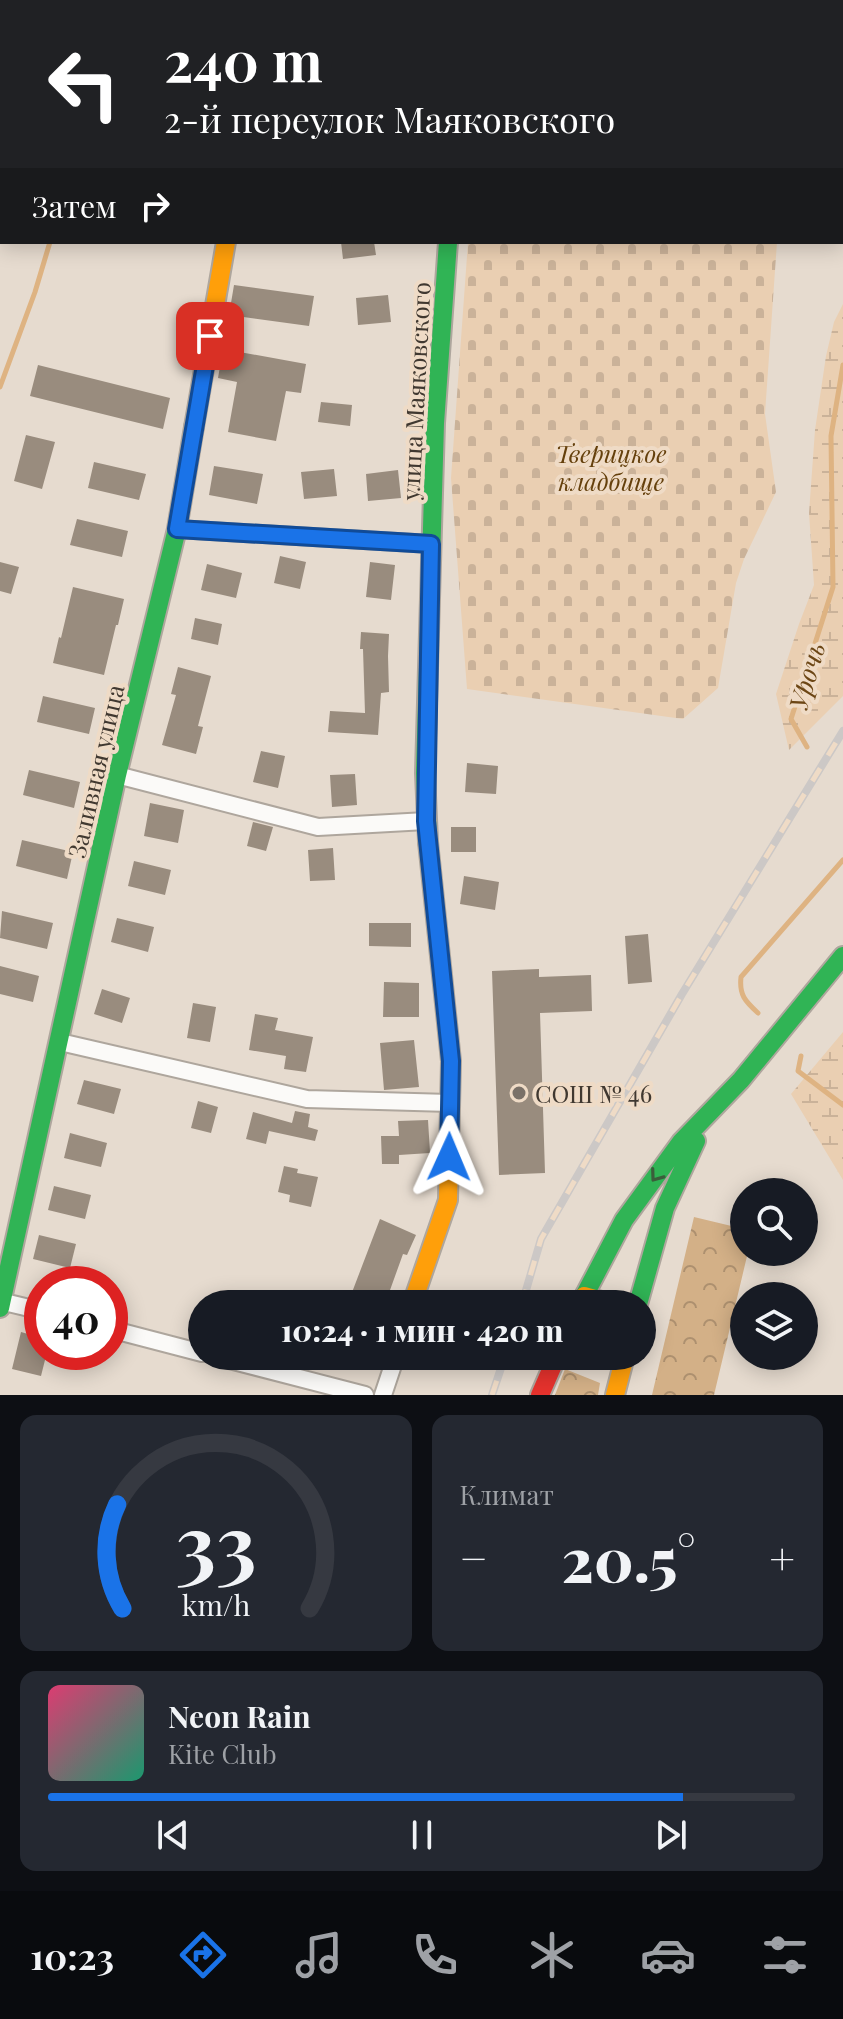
<!DOCTYPE html>
<html lang="ru">
<meta charset="utf-8">
<style>
:root{--surface:#171b24;--page:#242831;--text:#f1f3f6;--muted:#9ea1a6;--line:#363941;--accent:#1a73e8}
body{margin:0;font-family:"Playfair Display",serif;background:var(--page);color:var(--text);height:100vh;display:flex;flex-direction:column;font-size:30px;white-space:nowrap}
*{box-sizing:border-box;margin:0}
p{font-size:26px;color:var(--muted)}
.icon{flex:none;width:44px;height:44px;fill:none;stroke:currentColor;stroke-width:2;stroke-linecap:round;stroke-linejoin:round}
.map{position:relative;height:1395px;overflow:hidden}
.panel{display:flex;flex-direction:column;gap:20px;padding:20px;background:#0d0f14;flex:1}
.panel>*{flex:none}
.hud{position:absolute;left:0px;top:0px;width:844px;height:244px;box-shadow:0 4px 20px #0003;background:#202124;color:#fff;overflow:hidden}
.tools{position:absolute;left:730px;top:1178px;display:grid;gap:16px}
.tools a{display:grid;place-items:center;width:88px;height:88px;border-radius:50%;background:var(--surface);box-shadow:0 4px 20px #0003;font-size:40px}
.speed{position:absolute;left:24px;top:1266px;display:flex;gap:16px;font-size:40px;font-weight:700;text-align:center}
.speed>*{display:grid;place-content:center;width:104px;height:104px;border-radius:50%;background:var(--surface);box-shadow:0 4px 20px #0003;line-height:1}
.speed .limit{border:12px solid #d22;background:#fff;color:#111}
.pin{position:absolute;display:grid;place-items:center;width:68px;height:68px;color:#fff;margin:-34px;border-radius:16px;box-shadow:0 4px 12px #0006}
.me{position:absolute;width:88px;margin:-44px;rotate:1deg;stroke-linejoin:round;filter:drop-shadow(0 0 6px #0008)}
.turn{display:flex;align-items:center;gap:28px;height:168px;padding:0 32px;font-size:36px}
.turn .icon{width:104px;height:104px;stroke-width:2.5}
.turn b{display:block;font-size:56px;line-height:68px}
.then{display:flex;align-items:center;height:76px;padding:0 32px;background:#0003;gap:16px;font-size:30px}
.big{font-size:60px;font-weight:800;line-height:1.1}
.panel .card{flex:1;display:flex;flex-direction:column;justify-content:center;gap:12px;min-width:0;padding:0 28px;border-radius:16px;background:var(--page)}
.panel .dial{align-items:center;gap:0}
.dial svg{height:208px;overflow:visible;fill:none;stroke:var(--line);stroke-width:7;stroke-linecap:round;text-anchor:middle}
.dial text{fill:var(--text);stroke:none}
.song{display:flex;align-items:center;gap:24px}
.cover{width:96px;height:96px;border-radius:12px;background:linear-gradient(135deg,hsl(340 70% 55%),hsl(160 70% 35%))}
.played{height:8px;border-radius:4px;background:linear-gradient(90deg,var(--accent) 85%,var(--line) 85%)}
.keys{display:flex;justify-content:space-around;direction:ltr}
.heat{display:flex;justify-content:space-between;align-items:center;font-size:44px;direction:ltr}
.panel .tiles{flex:1;display:grid;gap:20px;grid-template-columns:1fr 1fr}
.card:last-child{grid-column:span 2}
.trip{position:absolute;left:188px;top:1290px;width:468px;height:80px;border-radius:40px;background:var(--surface);box-shadow:0 4px 20px #0003;font-weight:800;line-height:80px;text-align:center}
.tab-bar{display:flex;height:128px;justify-content:space-around;align-items:center;background:#090b0e;color:var(--muted)}
.tab-bar .icon{width:56px;height:56px}
.tab-bar .current{color:var(--accent)}
.tab-bar b{font-size:36px;color:var(--text)}
.map>svg:first-child{display:block}
</style>
<div class="map">
<svg width="843" height="1395" viewBox="0 0 843 1395">
<defs>
<pattern id="forest-crowns" width="20" height="18" patternUnits="userSpaceOnUse" patternTransform="scale(2)"><rect width="20" height="18" fill="#d3b087"/><path d="M2 6a3 3 0 1 1 6 0M12 15a3 3 0 1 1 6 0" fill="none" stroke="#ad906f"/></pattern>
<pattern id="wetland-marsh" width="20" height="14" patternUnits="userSpaceOnUse" patternTransform="scale(2)"><rect width="20" height="14" fill="#eacfb2"/><path d="M1 5h8M5 5V1M11 12h8M15 12V8" fill="none" stroke="#cab299"/></pattern>
<pattern id="cemetery-stones" width="16" height="16" patternUnits="userSpaceOnUse" patternTransform="scale(2)"><rect width="16" height="16" fill="#eacfb2"/><path d="M2 7V4a2 2 0 0 1 4 0v3zM10 15v-3a2 2 0 0 1 4 0v3z" fill="#cab299"/></pattern>
</defs>
<rect width="100%" height="100%" fill="#e6dbcf"/>
<!-- forest -->
<path fill="url(#forest-crowns)" d="M694,1217L744,1229V1252H748L714,1395H652Z
M565,1369L600,1383L598,1395H555Z"/>
<!-- wetland -->
<path fill="url(#wetland-marsh)" d="M843,304V696L789,750L776,694L799,624L814,585L809,513L815,430L826,356L834,322Z
M843,1032V1180L791,1094Z"/>
<!-- cemetery -->
<path fill="url(#cemetery-stones)" d="M468,242H777L765,414L776,492L744,559L736,583L718,688L683,719L467,689L451,478Z"/>
<g fill="none" stroke-linecap="round" stroke-linejoin="round">
<!-- stream -->
<path stroke="#deb382" stroke-width="5" d="M121,2V0
M0,387L35,292L50,242
M807,747L791,719L833,587L831,436L843,365
M758,1013C745,1001 739,995 741,977L843,860
M801,1056L798,1071L843,1105"/>
</g>
<!-- building -->
<path fill="#998c7e" d="M341,242H374L376,255L343,259Z
M234,285L314,296L309,326L229,315Z
M388,295L391,322L358,325L356,298Z
M223,349L306,364L301,393L286,391L276,441L228,432L237,382L218,378Z
M38,365L170,398L163,429L30,396Z
M321,402L352,405L350,426L318,422Z
M26,435L55,442L42,489L14,481Z
M94,462L146,474L139,500L88,488Z
M214,466L263,474L257,504L209,495Z
M334,469L337,496L304,499L301,472Z
M398,470L401,498L368,501L366,474Z
M77,519L128,531L122,557L70,545Z
M280,556L306,562L300,589L274,583Z
M0,562L19,567L11,594L0,591Z
M370,562L395,565L391,600L366,597Z
M207,564L242,573L236,598L201,590Z
M73,587L124,599L118,625H116L104,675L53,663L59,637L61,638Z
M195,618L222,624L218,645L191,639Z
M361,632L389,634L388,656L389,692L381,693L378,735L328,732L330,711L365,713L363,649H360Z
M178,667L211,676L198,726L203,727L196,754L162,745L176,695L171,694Z
M43,696L95,708L89,734L37,722Z
M261,751L285,756L278,788L253,782Z
M467,763L498,766L496,794L465,792Z
M29,770L80,782L74,808L23,795Z
M355,774L357,805L332,807L330,775Z
M150,803L184,810L178,843L144,836Z
M253,822L273,827L266,851L247,846Z
M451,827H476V852H451Z
M22,840L73,852L67,879L16,866Z
M333,848L335,880L310,881L308,850Z
M134,861L171,870L165,895L128,886Z
M464,876L499,882L495,910L460,904Z
M2,911L53,923L47,949L0,938Z
M117,918L154,927L148,952L111,942Z
M369,923H411V947L369,946Z
M648,934L652,982L628,984L625,936Z
M0,966L39,976L33,1002L0,994Z
M539,969V977L591,975L592,1011L540,1013L545,1173L499,1175L492,971Z
M384,982L419,983V1017H383Z
M102,989L130,998L122,1023L94,1014Z
M193,1003L216,1007L210,1042L187,1038Z
M255,1014L278,1018L275,1030L313,1037L306,1072L284,1069L286,1056L249,1050Z
M414,1040L419,1087L384,1090L380,1043Z
M84,1080L121,1089L114,1114L77,1104Z
M198,1101L218,1107L211,1133L191,1128Z
M295,1111L310,1114L308,1127L318,1130L315,1141L269,1131L266,1144L246,1139L253,1112L292,1123Z
M428,1120L430,1153L399,1155V1164H382L381,1136H399L398,1121Z
M70,1133L107,1143L101,1167L64,1158Z
M284,1166L298,1169L297,1173L318,1177L311,1207L289,1202L290,1195L278,1192Z
M54,1186L91,1195L85,1219L48,1210Z
M380,1219L416,1235L407,1255L403,1254L385,1304H377L351,1295Z
M39,1235L76,1244L70,1268L33,1259Z
M21,1332L42,1338V1352H47L41,1376L12,1369Z"/>
<g fill="none" stroke-linecap="round" stroke-linejoin="round">
<!-- street casing -->
<g stroke="#aea69d" stroke-width="20">
<path id="street" d="M445,0V2
M252,2V0
M177,529L431,544
M117,775L318,827L426,821
M60,1042L307,1099L450,1103
M0,1301L42,1311
M110,1329L202,1353
M214,1356L365,1395
M383,1395L396,1356"/>
</g>
<!-- fast casing -->
<g stroke="#aea69d" stroke-width="22">
<path id="fast" d="M428,842L425,773L435,423L448,242
M580,1304L624,1220L681,1142L741,1080L843,956
M638,1304L665,1208L696,1141
M0,1308L117,775L177,529L194,427"/>
</g>
<!-- slow casing -->
<g stroke="#aea69d" stroke-width="22">
<path id="slow" d="M194,427L226,242
M584,1296L612,1304
M412,1304L448,1200L451,1061L428,842
M615,1395L625,1356"/>
</g>
<!-- jam casing -->
<g stroke="#aea69d" stroke-width="22">
<path id="jam" d="M540,1395L557,1356"/>
</g>
<!-- street -->
<use href="#street" stroke="#fbfaf8" stroke-width="16"/>
<!-- fast -->
<use href="#fast" stroke="#30b455" stroke-width="18"/>
<!-- slow -->
<use href="#slow" stroke="#ff9f0a" stroke-width="18"/>
<!-- jam -->
<use href="#jam" stroke="#e5322d" stroke-width="18"/>
<!-- rail casing -->
<g stroke="#ccc8c6" stroke-width="8">
<path id="rail" d="M522,1304L541,1239L682,994L843,731
M492,1395L505,1356"/>
</g>
<!-- rail -->
<use href="#rail" stroke="#efdbc6" stroke-width="5" stroke-dasharray="15" stroke-linecap="butt"/>
</g>
<!-- one-way arrows -->
<defs><path id="oneway-chevron" d="M-2-3.5L2.5 0L-2 3.5" fill="none" stroke-width="1.6" stroke-linecap="round" stroke-linejoin="round" transform="scale(2)"/></defs>
<use stroke="#3b5d3b" href="#oneway-chevron" transform="translate(656 1176) rotate(126)"/>
<g fill="none" stroke-linecap="round" stroke-linejoin="round">
<!-- route casing -->
<g stroke="#114b97" stroke-width="20">
<path id="route" d="M210,336L177,529L431,544L426,821L451,1061L449,1157"/>
</g>
<!-- route -->
<use href="#route" stroke="#1a73e8" stroke-width="14"/>
</g>
<!-- markers -->
<circle fill="#7a7168" stroke="#efdbc6" stroke-width="3" cx="519" cy="1093" r="8"/>
<g text-anchor="middle" dominant-baseline="central" stroke-width="8" stroke-linejoin="round" paint-order="stroke">
<!-- street labels -->
<g font-size="24" fill="#403830" stroke="#efdbc6">
<text transform="translate(415 391) rotate(-87)">улица Маяковского</text>
<text transform="translate(95 771) rotate(-77)">Заливная улица</text>
</g>
<!-- park labels -->
<g font-size="24" font-style="italic" fill="#65400c" stroke="#efdbc6">
<text x="611" y="453">Тверицкое<tspan x="611" dy="28">кладбище</tspan></text>
</g>
<!-- poi labels -->
<g font-size="24" fill="#403830" stroke="#efdbc6" text-anchor="start">
<text x="535" y="1093">СОШ № 46</text>
</g>
<!-- water labels -->
<g font-size="26" font-style="italic" fill="#6c4615" stroke="#efdbc6">
<text transform="translate(806 676) rotate(-74)">Урочь</text>
</g>
</g>
</svg>
<div class="tools">
<a><svg class="icon" aria-label="search" viewBox="0 0 24 24"><circle cx="10" cy="10" r="6"/><path d="M15 15l6 6"/></svg></a>
<a><svg class="icon" aria-label="layers" viewBox="0 0 24 24"><path d="M12 4l9 5-9 5-9-5zM3 14l9 5 9-5"/></svg></a>
</div>
<div class="speed"><div class="limit">40</div></div>
<div class="pin" style="left:210px;top:336px;background:#d93025"><svg class="icon" aria-label="arrive" viewBox="0 0 24 24"><path d="M6 21V4h12l-3 4 3 4H6"/></svg></div>
<svg class="me" style="left:449px;top:1157px" viewBox="-20 -20 40 40"><path d="M0-17L14 15 0 8-14 15z" fill="#1a73e8" stroke="#fff" stroke-width="4"/></svg>
<div class="trip">10:24 · 1 мин · 420 m</div>
<div class="hud">
<div class="turn"><svg class="icon" aria-label="left" viewBox="0 0 24 24"><path d="M17 20v-9H6M10 6l-5 5 5 5"/></svg><div><b>240 m</b>2-й переулок Маяковского</div></div>
<div class="then">Затем<svg class="icon" aria-label="right" viewBox="0 0 24 24"><path d="M7 20v-9h11M14 6l5 5-5 5"/></svg></div>
</div>
</div>
<section class="panel">
<div class="tiles">
<div class="card dial"><svg viewBox="0 0 100 80">
<path d="M14 69A42 42 0 1 1 86 69"/>
<path d="M14 69A42 42 0 0 1 12 29" stroke="#1a73e8"/>
<text x="50" y="56" font-size="32" font-weight="700">33</text>
<text x="50" y="72" font-size="11">km/h</text>
</svg></div>
<div class="card"><p>Климат</p>
<div class="heat"><a>−</a><b class="big">20.5°</b><a>+</a></div>
</div>
<div class="card">
<div class="song"><i class="cover"></i><div><b>Neon Rain</b><p>Kite Club</p></div></div>
<div class="played"></div>
<div class="keys"><svg class="icon" aria-label="previous" viewBox="0 0 24 24"><path d="M18 5L8 12l10 7zM5 5v14"/></svg><svg class="icon" aria-label="pause" viewBox="0 0 24 24"><path d="M8 5v14M16 5v14"/></svg><svg class="icon" aria-label="next" viewBox="0 0 24 24"><path d="M6 5l10 7-10 7zM19 5v14"/></svg></div>
</div>
</div>
</section>
<nav class="tab-bar">
<b>10:23</b>
<svg class="icon current" aria-label="directions" viewBox="0 0 24 24"><path d="M12 3l9 9-9 9-9-9zM9 14v-3h6M13 9l2 2-2 2"/></svg>
<svg class="icon" aria-label="music" viewBox="0 0 24 24"><path d="M9 18V5l10-2v13"/><circle cx="6" cy="18" r="3"/><circle cx="16" cy="16" r="3"/></svg>
<svg class="icon" aria-label="phone" viewBox="0 0 24 24"><path d="M5 4h4l2 5-3 2q2 4 5 5l2-3 5 2v4C11 20 4 13 5 4z"/></svg>
<svg class="icon" aria-label="climate" viewBox="0 0 24 24"><path d="M12 3v18M4 7l16 10M4 17L20 7"/></svg>
<svg class="icon" aria-label="car" viewBox="0 0 24 24"><path d="M5 17H2v-5l4-1 3-4h7l3 4 3 1v5h-3M9 17h6M6 11h13"/><circle cx="7" cy="17" r="2"/><circle cx="17" cy="17" r="2"/></svg>
<svg class="icon" aria-label="filters" viewBox="0 0 24 24"><path d="M4 7h16M4 17h16"/><circle cx="9" cy="7" r="2"/><circle cx="15" cy="17" r="2"/></svg>
</nav>
